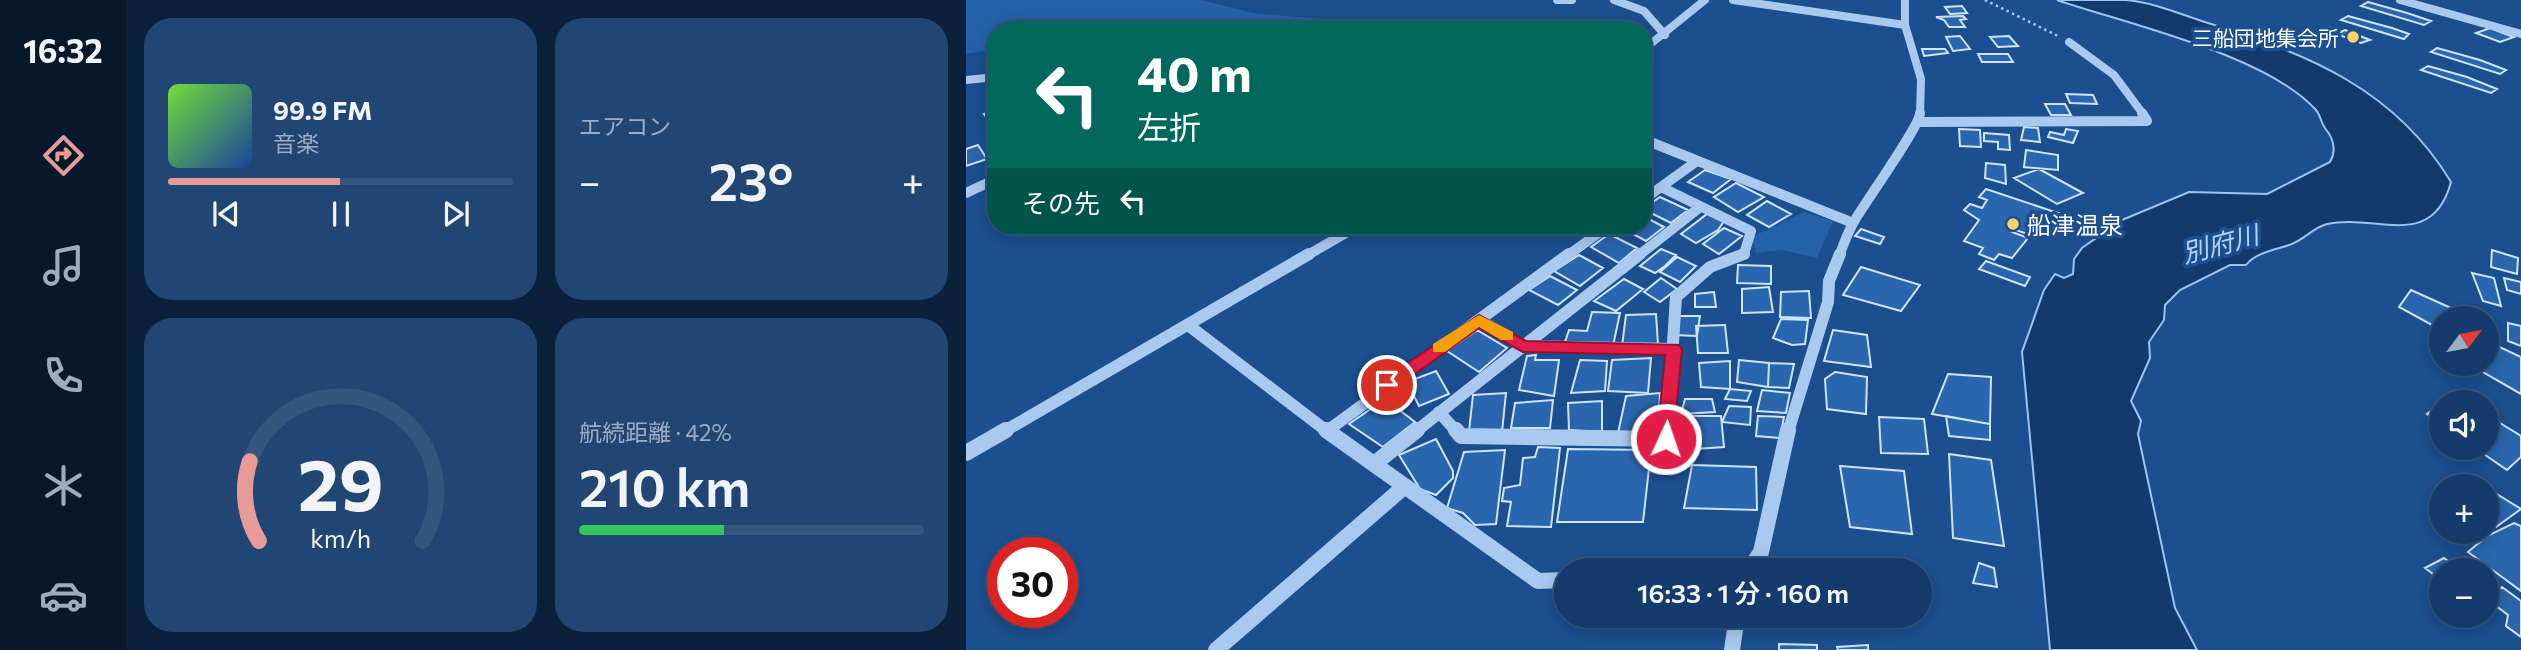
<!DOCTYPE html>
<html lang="ja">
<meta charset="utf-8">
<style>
:root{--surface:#143b6b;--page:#214673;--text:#f1f3f6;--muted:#9dadc1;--line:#33557e;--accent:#e69b98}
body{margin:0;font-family:Commissioner,"Noto Sans JP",sans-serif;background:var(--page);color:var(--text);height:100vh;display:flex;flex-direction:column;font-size:26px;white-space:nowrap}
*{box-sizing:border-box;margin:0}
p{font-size:23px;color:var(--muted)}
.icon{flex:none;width:38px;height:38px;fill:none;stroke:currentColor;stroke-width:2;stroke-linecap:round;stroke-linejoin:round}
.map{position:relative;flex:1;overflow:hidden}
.sheet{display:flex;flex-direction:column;gap:18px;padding:18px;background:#0b203b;width:840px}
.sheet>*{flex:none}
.banner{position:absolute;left:21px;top:21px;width:665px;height:214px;border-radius:28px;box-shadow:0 4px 18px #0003,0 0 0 2px var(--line);background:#00695c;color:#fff;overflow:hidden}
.needle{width:46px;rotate:58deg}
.fabs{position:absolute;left:1463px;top:306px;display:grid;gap:14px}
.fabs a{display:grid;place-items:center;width:70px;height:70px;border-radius:50%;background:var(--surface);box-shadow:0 4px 18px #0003,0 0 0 2px var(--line);font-size:35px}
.speed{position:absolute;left:21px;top:537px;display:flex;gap:14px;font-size:35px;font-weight:700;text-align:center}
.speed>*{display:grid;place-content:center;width:91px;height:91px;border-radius:50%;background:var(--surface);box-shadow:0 4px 18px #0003,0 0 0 2px var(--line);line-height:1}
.speed .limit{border:10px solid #d22;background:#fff;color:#111}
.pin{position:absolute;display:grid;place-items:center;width:60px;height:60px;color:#fff;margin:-30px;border:4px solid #fff;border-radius:50%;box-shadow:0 2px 7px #0007}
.me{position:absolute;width:77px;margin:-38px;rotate:3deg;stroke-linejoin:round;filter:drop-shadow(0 0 5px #0008)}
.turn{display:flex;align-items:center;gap:24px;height:147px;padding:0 35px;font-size:32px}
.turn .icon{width:91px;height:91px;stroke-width:2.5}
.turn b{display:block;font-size:49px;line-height:60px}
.then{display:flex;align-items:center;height:66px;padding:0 35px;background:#0003;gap:14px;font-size:26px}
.big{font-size:52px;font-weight:600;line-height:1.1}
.sheet .card{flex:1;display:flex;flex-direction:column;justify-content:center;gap:10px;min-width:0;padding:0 24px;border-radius:28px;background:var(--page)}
.sheet .dial{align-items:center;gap:0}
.dial svg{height:182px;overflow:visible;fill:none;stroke:var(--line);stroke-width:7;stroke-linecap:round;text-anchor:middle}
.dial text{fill:var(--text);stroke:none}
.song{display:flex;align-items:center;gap:21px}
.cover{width:84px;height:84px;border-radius:10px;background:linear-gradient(135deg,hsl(100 70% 55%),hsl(220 70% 35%))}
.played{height:7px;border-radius:4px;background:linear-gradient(90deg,var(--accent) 50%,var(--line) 50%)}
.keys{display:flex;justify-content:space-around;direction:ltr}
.heat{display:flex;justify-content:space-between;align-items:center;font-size:38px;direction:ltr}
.charge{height:10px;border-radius:5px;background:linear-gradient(90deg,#34c759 42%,var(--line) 0)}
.sheet .tiles{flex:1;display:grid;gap:18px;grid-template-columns:repeat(2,1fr)}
.trip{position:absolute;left:588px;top:558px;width:378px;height:70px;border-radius:35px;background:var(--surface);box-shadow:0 4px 18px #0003,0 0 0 2px var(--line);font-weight:600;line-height:70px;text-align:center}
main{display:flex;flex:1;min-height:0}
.menu{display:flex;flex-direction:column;width:126px;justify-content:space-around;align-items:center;background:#08182b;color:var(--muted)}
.menu .icon{width:49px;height:49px}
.menu .selected{color:var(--accent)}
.menu b{font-size:32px;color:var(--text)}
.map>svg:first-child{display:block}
</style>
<main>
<nav class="menu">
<b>16:32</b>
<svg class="icon selected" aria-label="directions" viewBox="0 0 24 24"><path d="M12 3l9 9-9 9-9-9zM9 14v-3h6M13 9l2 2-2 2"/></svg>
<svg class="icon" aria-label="music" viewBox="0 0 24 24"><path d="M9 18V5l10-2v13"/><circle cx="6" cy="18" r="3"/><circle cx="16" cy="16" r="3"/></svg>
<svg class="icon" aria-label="phone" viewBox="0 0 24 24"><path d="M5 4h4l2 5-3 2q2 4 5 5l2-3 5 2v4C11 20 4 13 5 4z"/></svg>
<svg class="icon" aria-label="climate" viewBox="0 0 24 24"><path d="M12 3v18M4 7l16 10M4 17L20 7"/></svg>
<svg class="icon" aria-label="car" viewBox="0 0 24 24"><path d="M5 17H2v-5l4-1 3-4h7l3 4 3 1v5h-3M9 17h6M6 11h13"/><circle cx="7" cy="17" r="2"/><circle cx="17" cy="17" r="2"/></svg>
</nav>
<section class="sheet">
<div class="tiles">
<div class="card">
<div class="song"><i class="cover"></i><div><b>99.9 FM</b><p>音楽</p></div></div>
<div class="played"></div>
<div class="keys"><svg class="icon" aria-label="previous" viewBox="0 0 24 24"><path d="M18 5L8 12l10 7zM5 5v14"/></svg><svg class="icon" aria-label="pause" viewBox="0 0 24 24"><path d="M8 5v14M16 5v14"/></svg><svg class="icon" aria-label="next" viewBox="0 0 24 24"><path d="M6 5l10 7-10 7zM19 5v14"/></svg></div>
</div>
<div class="card"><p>エアコン</p>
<div class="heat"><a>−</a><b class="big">23°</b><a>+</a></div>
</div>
<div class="card dial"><svg viewBox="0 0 100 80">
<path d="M14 69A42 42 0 1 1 86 69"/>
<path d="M14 69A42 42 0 0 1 10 34" stroke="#e69b98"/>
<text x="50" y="56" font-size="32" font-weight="700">29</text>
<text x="50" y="72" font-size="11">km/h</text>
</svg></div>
<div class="card"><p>航続距離 · 42%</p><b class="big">210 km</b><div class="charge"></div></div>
</div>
</section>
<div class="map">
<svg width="1555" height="650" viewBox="0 0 1555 650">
<rect width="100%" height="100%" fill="#1b4f8f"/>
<!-- green -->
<path fill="#2461a8" d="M0,0H235L287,13L425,25L521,20L560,30H30V49L0,54Z
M838,212L867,221L851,258L816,250L790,253L789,245L782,242L790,235Z"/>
<!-- water -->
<path fill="#123a6d" stroke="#9cc4f0" stroke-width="2" d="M1091,0C1114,0 1138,0 1160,0C1187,2 1216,15 1242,23C1342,54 1429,89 1485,182C1466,252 1409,213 1361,224C1346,228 1337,241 1323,245C1308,250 1289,253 1280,265H1264L1214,290L1199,305L1198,320L1183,342L1184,358L1165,401L1175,421L1172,434L1209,608L1231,650H1084L1056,352L1078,290L1089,274L1098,278L1107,274L1108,259L1116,248L1156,220L1223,192L1301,194L1364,162C1371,150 1367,138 1359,128C1355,123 1355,116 1350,110C1301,55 1161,24 1091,0Z"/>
<!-- building -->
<path fill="#2a66ad" stroke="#cfe3fa" stroke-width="2" d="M1402,2L1441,13L1465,21L1458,25L1395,6Z
M996,6L1001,13L984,14L979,7Z
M997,16L1000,19L994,20L999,27H983L978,20L970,17Z
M1382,16L1426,28L1443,34L1438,39L1375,20Z
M1524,28L1548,37L1534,42L1510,33Z
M1379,30L1404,40L1395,43L1370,34Z
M994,36L1004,49L987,51L980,37Z
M1043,36L1052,46L1032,47L1024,37Z
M1471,48L1514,60L1540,70L1534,74L1465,52Z
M956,49H979L982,53L958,56Z
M1012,54H1042L1047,62H1016Z
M1462,66L1501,77L1531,89L1525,93L1455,70Z
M1100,94L1127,95L1131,104L1104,103Z
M1079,104H1099L1105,115H1085Z
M30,111V129H29L18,114Z
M1058,127L1072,128L1074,142L1055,140Z
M993,129L1014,130L1015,147L994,146Z
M1100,129L1112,131L1107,143L1082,137L1084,132L1098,135Z
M1018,133L1043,135L1044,150L1032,149V142L1018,141Z
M12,145L21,159L0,166V149Z
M1060,150L1092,155V170L1058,167Z
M1020,163L1039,165L1040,184L1019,178Z
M1073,169L1117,193L1091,204L1048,178Z
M739,170L765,179L747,193L722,182Z
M770,183L798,197L772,212L748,197Z
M1020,189L1095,214L1089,225L1083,223L1073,238L1047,229L1046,232L1062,238L1046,258L1033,254L1028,260L1013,254L1017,248L998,241L1013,220L998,210L1004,204L1016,208L1021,200L1013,197Z
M694,197L722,210L705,223L677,209Z
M801,201L825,214L803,227L781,215Z
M741,214L758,221L752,230L730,243L715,234Z
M677,216L698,227L680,241L654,227L677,226Z
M758,228L776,236L753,254L737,244Z
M895,229L918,237L914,244L889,236Z
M643,234L671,248L653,263L625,247Z
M695,249L710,255L699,266L689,273L674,266Z
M1526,250L1552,258L1551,274L1525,267Z
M613,255L637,268L614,286L588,271Z
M711,257L730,266L714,282L694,272Z
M1020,261L1064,277L1059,286L1013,269Z
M772,265L805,266V284L771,283Z
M895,267L954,285L935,311L877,295Z
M1506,273L1528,278L1535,306L1517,301Z
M584,276L611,290L592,305L563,290Z
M695,278L711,289L694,302L678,292Z
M1538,278L1555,282V294L1541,290Z
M658,279L677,289L650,311L628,301Z
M803,287L807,312L776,313V289Z
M1445,290L1507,318H1475V330L1433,307Z
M843,291L845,318L814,317L815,292Z
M748,292L750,307H729V294Z
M626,312L654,313L647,346L598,345L603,330L621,331Z
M690,314L692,344L656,346L660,315Z
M713,316H734L731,336L708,335Z
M815,319L842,320L839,344L826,345L807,338Z
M1542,323L1555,326V346L1542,341Z
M759,325L762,353H732L730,326Z
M511,330L541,348L513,372L481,351Z
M867,330L901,335L905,367L858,361Z
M1521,341L1555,357V394L1503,364H1521Z
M570,355L569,360H593L588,396L553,390L561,356Z
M685,358L682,393L642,391L646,360Z
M614,360L641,361L639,391L605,393Z
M773,360L803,363L802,387L771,382Z
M764,361V389L735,387L733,363Z
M803,363L828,364L823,388L802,387Z
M470,371L483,394L453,406L441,382Z
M869,372L901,377L900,414L861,409L859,379Z
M982,374L1025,377L1024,424L966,414Z
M764,389L785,391L781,401L759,399Z
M796,390L824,393L820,413L791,411Z
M540,393L536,432L503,431L507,395Z
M694,393L692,434L652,433L660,396Z
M1486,394L1501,402H1476Z
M419,399L449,422L417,447L383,424Z
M719,399H746L749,412L715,414Z
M587,400L584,428H545L549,403Z
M636,401V432L603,430L602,403Z
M1475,403V424L1461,414Z
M763,406L785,407L784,425L756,422Z
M1521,415L1555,436V457L1541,470L1509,448H1521Z
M720,416H755L758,447L714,450Z
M792,416L818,417L814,438L790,436Z
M980,416L1024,424V440L983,436Z
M913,417L958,419L962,454L915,453Z
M470,439L487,471V478L470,495L454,489L433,455Z
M572,447L594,448L585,527L541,526L545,502L536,501L538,488L554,485L557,458L569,457Z
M602,449L685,450L677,522H591Z
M539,450L530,524L509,525L497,513L481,508L498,452Z
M983,454L1025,460L1038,546L987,538Z
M726,465L790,467L791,510L718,508Z
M874,466L938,471L946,534L884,527Z
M1521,488L1555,509L1530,527L1521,519Z
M1548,523L1555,526V591L1502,552L1521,536Z
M1478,558L1494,570H1475V580L1459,568Z
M1013,563L1028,568L1031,587L1007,583Z
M1536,587L1555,601V637L1540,626L1542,615L1522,600Z
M813,644L851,645V650H813Z
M902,645V650H872L871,647Z"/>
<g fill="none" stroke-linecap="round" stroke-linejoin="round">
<!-- path -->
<path stroke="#a9c9ee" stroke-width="2.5" stroke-dasharray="2.5 3.5" stroke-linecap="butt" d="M1019,0L1092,36"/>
<!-- minor-far3 -->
<path stroke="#a9c9ee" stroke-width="8" d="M591,0H606
M648,0L678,11L699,35
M767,0L939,25
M939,0V25L955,79L954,114
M1434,0L1555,34
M1103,42L1148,75L1177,114
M677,50L739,0
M0,80L30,77"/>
<!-- minor-far2 -->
<path stroke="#a9c9ee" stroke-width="10" d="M954,122L1181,121L1176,113
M677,139L887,223
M695,187L785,231L778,254L773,256
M0,193L30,179
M677,200L731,161
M340,256L392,226
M601,256L642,226
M672,256L733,208
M873,256C878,244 882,231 889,220C900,201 954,126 954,113"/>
<!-- minor-far1 -->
<path stroke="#a9c9ee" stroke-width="12" d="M513,320L557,346L707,349
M222,325L362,432
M473,412L491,432
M361,431L603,254
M37,432L343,254
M449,432L674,254
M701,432L710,297L744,267L778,254
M822,432L862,302L863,281L874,254"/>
<!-- minor -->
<path stroke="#a9c9ee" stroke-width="16" d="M360,430L572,581L600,580
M490,430L495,436L700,439L701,430
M0,453L40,430
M408,464L451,430
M783,570L795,552L822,430
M250,650L439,486
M766,650L771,616"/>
</g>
<!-- route -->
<path fill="#e11d48" stroke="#92132f" stroke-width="2" d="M513,315L560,341L713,345L716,349L707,444L700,446L691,439L699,355L557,352L513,328L427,390H415L413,385L415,381Z"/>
<!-- slow -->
<path fill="#f59e0b" d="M513,315L547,332V340H535L513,327L479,352H467V344Z"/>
<!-- markers -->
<g fill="#ffd166" stroke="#1b4f8f" stroke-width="2.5">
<circle cx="1387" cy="37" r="7"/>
<circle cx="1047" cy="224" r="7"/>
</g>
<g text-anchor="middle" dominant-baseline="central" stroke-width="7" stroke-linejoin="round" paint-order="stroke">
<!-- far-poi labels -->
<g font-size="21" fill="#fff" stroke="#1b4f8f" text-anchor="end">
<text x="1373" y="37">三船団地集会所</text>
</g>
<!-- poi labels -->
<g font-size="24" fill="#fff" stroke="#1b4f8f" text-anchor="start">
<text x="1061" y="224">船津温泉</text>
</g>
<!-- water labels -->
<g font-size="26" font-style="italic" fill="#b5d3f5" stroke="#1b4f8f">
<text transform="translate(1254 243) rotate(-15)">別府川</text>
</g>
</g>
</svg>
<div class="fabs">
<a><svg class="needle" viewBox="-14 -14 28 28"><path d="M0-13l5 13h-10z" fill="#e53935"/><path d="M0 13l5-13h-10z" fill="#9dadc1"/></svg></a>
<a><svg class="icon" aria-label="sound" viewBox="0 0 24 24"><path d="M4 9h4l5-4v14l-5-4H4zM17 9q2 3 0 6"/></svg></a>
<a>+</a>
<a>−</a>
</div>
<div class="speed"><div class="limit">30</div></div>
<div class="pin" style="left:421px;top:385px;background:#d93025"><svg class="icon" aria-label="arrive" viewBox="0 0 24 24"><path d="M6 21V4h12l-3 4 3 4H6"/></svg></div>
<svg class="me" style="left:700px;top:439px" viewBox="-20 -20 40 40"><circle r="17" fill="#e11d48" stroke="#fff" stroke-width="3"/><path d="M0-11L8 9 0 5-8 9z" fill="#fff"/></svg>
<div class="trip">16:33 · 1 分 · 160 m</div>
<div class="banner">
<div class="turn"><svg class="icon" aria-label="left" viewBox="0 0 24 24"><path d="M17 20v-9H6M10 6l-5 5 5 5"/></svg><div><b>40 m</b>左折</div></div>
<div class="then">その先<svg class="icon" aria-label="left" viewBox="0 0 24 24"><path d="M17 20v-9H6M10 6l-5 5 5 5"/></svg></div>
</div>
</div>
</main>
